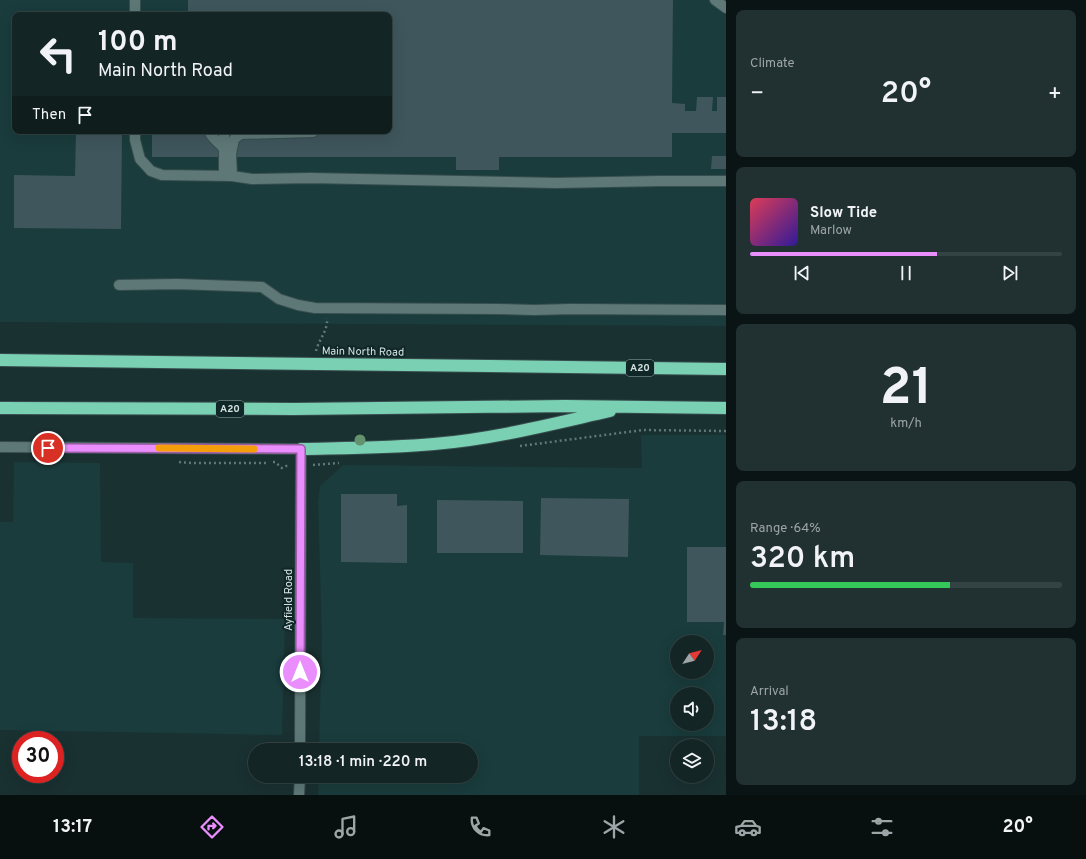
<!DOCTYPE html>
<meta charset="utf-8">
<style>
:root{--surface:#142525;--page:#213132;--text:#f1f3f6;--muted:#9da5a7;--line:#334242;--accent:#ea8dfd}
body{margin:0;font-family:Overpass,sans-serif;background:var(--page);color:var(--text);height:100vh;display:flex;flex-direction:column;font-size:15px;white-space:nowrap}
*{box-sizing:border-box;margin:0}
p{font-size:13px;color:var(--muted)}
.icon{flex:none;width:22px;height:22px;fill:none;stroke:currentColor;stroke-width:2;stroke-linecap:round;stroke-linejoin:round}
.map{position:relative;flex:1;overflow:hidden}
.drawer{display:flex;flex-direction:column;gap:10px;padding:10px;background:#0b1414;width:360px}
.drawer>*{flex:none}
.top-card{position:absolute;left:12px;top:12px;width:380px;height:122px;border-radius:8px;box-shadow:0 4px 16px #0002,0 0 0 1px var(--line);background:#142525;color:var(--text);overflow:hidden}
.needle{width:26px;rotate:54deg}
.buttons{position:absolute;left:670px;top:635px;display:grid;gap:8px}
.buttons a{display:grid;place-items:center;width:44px;height:44px;border-radius:50%;background:var(--surface);box-shadow:0 4px 16px #0002,0 0 0 1px var(--line);font-size:20px}
.speed{position:absolute;left:12px;top:731px;display:flex;gap:8px;font-size:20px;font-weight:700;text-align:center}
.speed>*{display:grid;place-content:center;width:52px;height:52px;border-radius:50%;background:var(--surface);box-shadow:0 4px 16px #0002,0 0 0 1px var(--line);line-height:1}
.speed .limit{border:6px solid #d22;background:#fff;color:#111}
.pin{position:absolute;display:grid;place-items:center;width:34px;height:34px;color:#fff;margin:-17px;border:2px solid #fff;border-radius:50%;box-shadow:0 1px 4px #0007}
.me{position:absolute;width:44px;margin:-22px;rotate:0deg;stroke-linejoin:round;filter:drop-shadow(0 0 3px #0008)}
.turn{display:flex;align-items:center;gap:14px;height:84px;padding:0 20px;font-size:18px}
.turn .icon{width:52px;height:52px;stroke-width:2.5}
.turn b{display:block;font-size:28px;line-height:34px}
.then{display:flex;align-items:center;height:38px;padding:0 20px;background:#0003;gap:8px;font-size:15px}
.big{font-size:30px;font-weight:600;line-height:1.1}
.drawer .card{flex:1;display:flex;flex-direction:column;justify-content:center;gap:6px;min-width:0;padding:0 14px;border-radius:8px;background:var(--page)}
.drawer .dial{align-items:center;gap:0}
.dial b{font-size:52px;line-height:1}
.song{display:flex;align-items:center;gap:12px}
.cover{width:48px;height:48px;border-radius:6px;background:linear-gradient(135deg,hsl(350 70% 55%),hsl(250 70% 35%))}
.played{height:4px;border-radius:2px;background:linear-gradient(90deg,var(--accent) 60%,var(--line) 60%)}
.keys{display:flex;justify-content:space-around;direction:ltr}
.heat{display:flex;justify-content:space-between;align-items:center;font-size:22px;direction:ltr}
.charge{height:6px;border-radius:3px;background:linear-gradient(90deg,#34c759 64%,var(--line) 0)}
.trip{position:absolute;left:248px;top:743px;width:230px;height:40px;border-radius:20px;background:var(--surface);box-shadow:0 4px 16px #0002,0 0 0 1px var(--line);font-weight:600;line-height:40px;text-align:center}
.dock{display:flex;height:64px;justify-content:space-around;align-items:center;background:#080f0f;color:var(--muted)}
.dock .icon{width:28px;height:28px}
.dock .selected{color:var(--accent)}
.dock b{font-size:18px;color:var(--text)}
main{display:flex;flex:1;min-height:0}
.map>svg:first-child{display:block}
</style>
<main>
<div class="map">
<svg width="726" height="795" viewBox="0 0 726 795">
<rect width="100%" height="100%" fill="#1a3131"/>
<!-- built -->
<path fill="#1a3c3c" fill-rule="evenodd" d="M0,0H726V326L0,322ZM15,15H389V131H15Z
M641,435H726V736H639V795H318L319,776H471V750H319L322,636L318,502L320,486L343,465L642,468ZM677,642H707V672H677ZM677,694H707V724H677Z
M14,462L100,463L101,562L133,563V618L285,619L282,735L0,730V522H13Z"/>
<!-- building -->
<path fill="#3f565d" d="M188,0H673L672,103L685,104V111H696L697,97H713L712,111H717V97H726V133H672V157H499V170H456V157H152V131H389V15H188Z
M76,131H122L121,229L14,228V175L75,176Z
M712,156H726V169H711Z
M341,494H397V506L407,505V563L341,562Z
M541,498L629,499L628,557L540,555Z
M437,500L523,501V553H437Z
M687,547H726V635H723L724,622H687Z"/>
<g fill="none" stroke-linecap="round" stroke-linejoin="round">
<!-- minor casing -->
<g stroke="#384d4d" stroke-width="12">
<path id="minor" d="M715,0L726,8
M135,15V0
M135,131V140L140,159L151,171L162,175L232,176L252,179L310,178L556,183L660,181H726
M209,131C212,139 219,142 224,149
M224,176V131
M232,176L231,154L234,139L241,134L313,132V131
M119,285L177,284L262,287L279,299L298,305L315,308L496,309L534,310L571,309L726,310
M0,447L301,449L300,750
M299,795L300,776"/>
</g>
<!-- highway casing -->
<g stroke="#384d4d" stroke-width="14">
<path id="highway" d="M0,360L726,369
M0,408L294,409L565,406L726,408
M301,449C346,448 390,448 434,444C494,439 552,424 610,411"/>
</g>
<!-- path -->
<path stroke="#637777" stroke-width="2.5" stroke-dasharray="2 3" stroke-linecap="butt" d="M316,351C319,339 328,331 327,318
M520,446L643,430L726,431
M179,462L192,463H266
M273,462H275L282,468L286,466H290
M313,465L339,463"/>
<!-- minor -->
<use href="#minor" stroke="#5e7878" stroke-width="10"/>
<!-- highway -->
<use href="#highway" stroke="#7ad0b3" stroke-width="12"/>
</g>
<!-- trees -->
<circle fill="#62926e" cx="360" cy="440" r="5.5"/>
<g fill="none" stroke-linecap="round" stroke-linejoin="round">
<!-- route casing -->
<g stroke="#985ca4" stroke-width="10">
<path id="route" d="M48,448L301,449L300,672"/>
</g>
<!-- route -->
<use href="#route" stroke="#ea8dfd" stroke-width="7"/>
<!-- slow -->
<path stroke="#f59e0b" stroke-width="7" d="M159,448L254,449"/>
</g>
<g text-anchor="middle" dominant-baseline="central" stroke-width="4" stroke-linejoin="round" paint-order="stroke">
<!-- shield labels -->
<g fill="#102727" stroke="#98a9a9" stroke-width="1">
<rect x="626" y="360" width="28" height="16" rx="3"/>
<rect x="216" y="401" width="28" height="16" rx="3"/>
</g>
<g font-size="10" font-weight="bold" fill="#d3e1e1">
<text x="640" y="368">A20</text>
<text x="230" y="409">A20</text>
</g>
<!-- street labels -->
<g font-size="11" fill="#d3e1e1" stroke="#102727">
<text transform="translate(363 352) rotate(1)">Main North Road</text>
<text transform="translate(289 600) rotate(-90)">Ayfield Road</text>
</g>
</g>
</svg>
<div class="buttons">
<a><svg class="needle" viewBox="-14 -14 28 28"><path d="M0-13l5 13h-10z" fill="#e53935"/><path d="M0 13l5-13h-10z" fill="#9da5a7"/></svg></a>
<a><svg class="icon" aria-label="sound" viewBox="0 0 24 24"><path d="M4 9h4l5-4v14l-5-4H4zM17 9q2 3 0 6"/></svg></a>
<a><svg class="icon" aria-label="layers" viewBox="0 0 24 24"><path d="M12 4l9 5-9 5-9-5zM3 14l9 5 9-5"/></svg></a>
</div>
<div class="speed"><div class="limit">30</div></div>
<div class="pin" style="left:48px;top:448px;background:#d93025"><svg class="icon" aria-label="arrive" viewBox="0 0 24 24"><path d="M6 21V4h12l-3 4 3 4H6"/></svg></div>
<svg class="me" style="left:300px;top:672px" viewBox="-20 -20 40 40"><circle r="17" fill="#ea8dfd" stroke="#fff" stroke-width="3"/><path d="M0-11L8 9 0 5-8 9z" fill="#fff"/></svg>
<div class="trip">13:18 · 1 min · 220 m</div>
<div class="top-card">
<div class="turn"><svg class="icon" aria-label="left" viewBox="0 0 24 24"><path d="M17 20v-9H6M10 6l-5 5 5 5"/></svg><div><b>100 m</b>Main North Road</div></div>
<div class="then">Then<svg class="icon" aria-label="arrive" viewBox="0 0 24 24"><path d="M6 21V4h12l-3 4 3 4H6"/></svg></div>
</div>
</div>
<section class="drawer">
<div class="card"><p>Climate</p>
<div class="heat"><a>−</a><b class="big">20°</b><a>+</a></div>
</div>
<div class="card">
<div class="song"><i class="cover"></i><div><b>Slow Tide</b><p>Marlow</p></div></div>
<div class="played"></div>
<div class="keys"><svg class="icon" aria-label="previous" viewBox="0 0 24 24"><path d="M18 5L8 12l10 7zM5 5v14"/></svg><svg class="icon" aria-label="pause" viewBox="0 0 24 24"><path d="M8 5v14M16 5v14"/></svg><svg class="icon" aria-label="next" viewBox="0 0 24 24"><path d="M6 5l10 7-10 7zM19 5v14"/></svg></div>
</div>
<div class="card dial"><b>21</b><p>km/h</p></div>
<div class="card"><p>Range · 64%</p><b class="big">320 km</b><div class="charge"></div></div>
<div class="card"><p>Arrival</p><b class="big">13:18</b></div>
</section>
</main>
<nav class="dock">
<b>13:17</b>
<svg class="icon selected" aria-label="directions" viewBox="0 0 24 24"><path d="M12 3l9 9-9 9-9-9zM9 14v-3h6M13 9l2 2-2 2"/></svg>
<svg class="icon" aria-label="music" viewBox="0 0 24 24"><path d="M9 18V5l10-2v13"/><circle cx="6" cy="18" r="3"/><circle cx="16" cy="16" r="3"/></svg>
<svg class="icon" aria-label="phone" viewBox="0 0 24 24"><path d="M5 4h4l2 5-3 2q2 4 5 5l2-3 5 2v4C11 20 4 13 5 4z"/></svg>
<svg class="icon" aria-label="climate" viewBox="0 0 24 24"><path d="M12 3v18M4 7l16 10M4 17L20 7"/></svg>
<svg class="icon" aria-label="car" viewBox="0 0 24 24"><path d="M5 17H2v-5l4-1 3-4h7l3 4 3 1v5h-3M9 17h6M6 11h13"/><circle cx="7" cy="17" r="2"/><circle cx="17" cy="17" r="2"/></svg>
<svg class="icon" aria-label="filters" viewBox="0 0 24 24"><path d="M4 7h16M4 17h16"/><circle cx="9" cy="7" r="2"/><circle cx="15" cy="17" r="2"/></svg>
<b>20°</b>
</nav>
